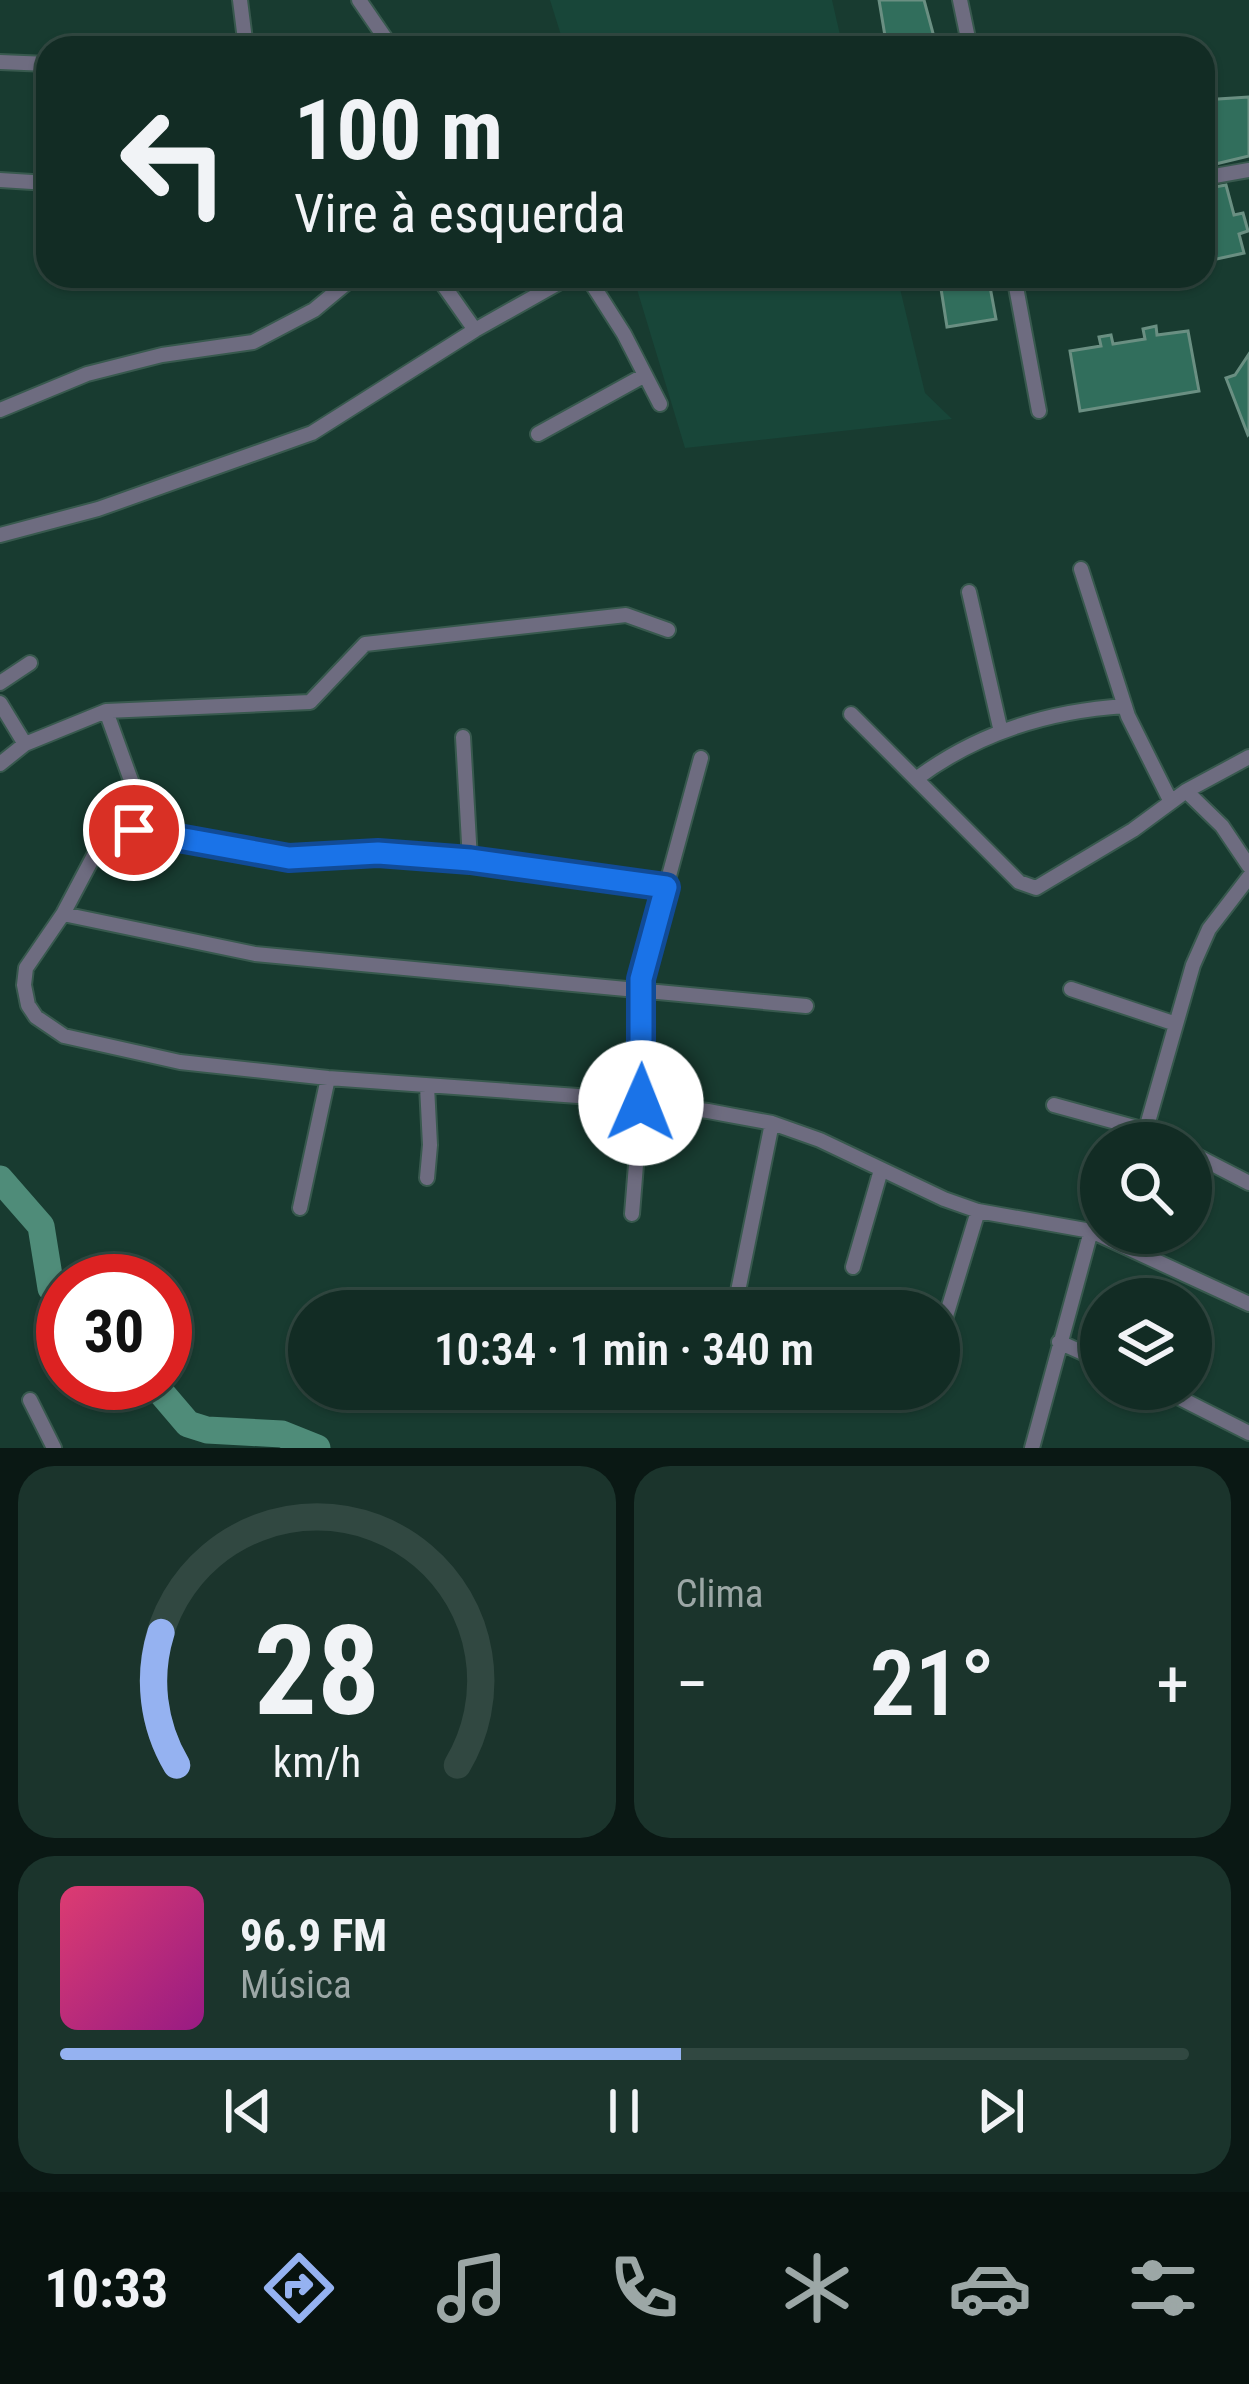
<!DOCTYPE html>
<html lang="pt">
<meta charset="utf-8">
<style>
:root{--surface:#122c24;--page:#1b342c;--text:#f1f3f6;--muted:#9ca7a6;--line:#314841;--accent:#95b2f1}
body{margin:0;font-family:"Roboto Condensed",sans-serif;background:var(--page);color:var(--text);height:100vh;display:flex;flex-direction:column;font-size:45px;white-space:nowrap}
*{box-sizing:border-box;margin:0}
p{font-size:39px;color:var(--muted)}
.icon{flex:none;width:66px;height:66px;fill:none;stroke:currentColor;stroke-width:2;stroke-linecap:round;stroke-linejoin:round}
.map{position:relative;height:1448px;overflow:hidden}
.drawer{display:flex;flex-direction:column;gap:18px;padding:18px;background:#0a1814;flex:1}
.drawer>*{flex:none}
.top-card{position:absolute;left:36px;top:36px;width:1179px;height:252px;border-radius:36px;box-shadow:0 3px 9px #0004,0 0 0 3px var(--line);background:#122c24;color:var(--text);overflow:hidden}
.fabs{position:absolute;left:1080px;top:1122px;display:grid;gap:24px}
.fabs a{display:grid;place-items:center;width:132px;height:132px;border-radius:50%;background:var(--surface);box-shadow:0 3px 9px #0004,0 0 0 3px var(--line);font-size:60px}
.speed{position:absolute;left:36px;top:1254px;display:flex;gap:24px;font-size:60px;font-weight:700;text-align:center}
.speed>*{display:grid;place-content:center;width:156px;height:156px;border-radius:50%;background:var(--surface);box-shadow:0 3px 9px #0004,0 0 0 3px var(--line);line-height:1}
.speed .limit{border:18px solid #d22;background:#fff;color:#111}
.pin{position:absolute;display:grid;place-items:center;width:102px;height:102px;color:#fff;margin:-51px;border:6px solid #fff;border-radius:50%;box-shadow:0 3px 12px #0007}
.me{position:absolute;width:132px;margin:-66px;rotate:1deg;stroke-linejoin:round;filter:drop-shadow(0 0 9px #0008)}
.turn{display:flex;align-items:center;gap:42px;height:252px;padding:0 60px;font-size:54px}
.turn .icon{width:156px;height:156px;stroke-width:2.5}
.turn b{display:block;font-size:84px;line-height:102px}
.big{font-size:90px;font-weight:600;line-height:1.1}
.drawer .tile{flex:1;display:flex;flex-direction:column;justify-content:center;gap:18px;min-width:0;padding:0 42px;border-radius:36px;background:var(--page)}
.drawer .dial{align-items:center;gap:0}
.dial svg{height:312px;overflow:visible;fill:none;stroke:var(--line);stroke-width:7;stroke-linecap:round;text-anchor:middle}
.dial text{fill:var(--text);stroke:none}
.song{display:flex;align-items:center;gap:36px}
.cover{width:144px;height:144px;border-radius:18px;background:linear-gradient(135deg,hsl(340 70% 55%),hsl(310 70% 35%))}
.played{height:12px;border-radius:6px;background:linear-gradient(90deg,var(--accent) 55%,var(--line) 55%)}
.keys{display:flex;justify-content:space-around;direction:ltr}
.heat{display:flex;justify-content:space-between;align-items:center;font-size:66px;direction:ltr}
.drawer .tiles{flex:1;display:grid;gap:18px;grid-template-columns:1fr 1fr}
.tile:last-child{grid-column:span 2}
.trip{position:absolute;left:288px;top:1290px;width:672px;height:120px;border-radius:60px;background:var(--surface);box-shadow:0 3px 9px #0004,0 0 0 3px var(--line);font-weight:600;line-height:120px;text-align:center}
.menu{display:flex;height:192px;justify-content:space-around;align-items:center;background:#07120e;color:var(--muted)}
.menu .icon{width:84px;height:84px}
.menu .active{color:var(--accent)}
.menu b{font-size:54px;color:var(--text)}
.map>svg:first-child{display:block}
</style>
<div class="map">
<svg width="1249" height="1448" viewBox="0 0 1249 1448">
<rect width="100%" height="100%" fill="#183b30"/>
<!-- built -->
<path fill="#184639" d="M550,0H832L843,48H565Z
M633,276H897L925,393L952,419L685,448Z"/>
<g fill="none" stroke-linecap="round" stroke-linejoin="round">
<!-- river -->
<path stroke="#4f8c79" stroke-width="27" d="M0,1179L41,1226L51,1288L63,1298
M153,1383L188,1424L207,1430L282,1434L317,1448"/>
</g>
<!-- building -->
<path fill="#316e5c" stroke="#6a8f82" stroke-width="3" d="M879,0H924L937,48H887Z
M1249,97V156L1203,167V100Z
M1226,185L1234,215L1243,213L1248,231L1239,234L1244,253L1203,262V189Z
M939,276H988L996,319L947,327Z
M1156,326L1157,335L1188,331L1199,391L1080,411L1070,351L1101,346L1099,337L1111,335L1113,344L1145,339L1143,329Z
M1249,354V434L1248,435L1226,378L1235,375Z"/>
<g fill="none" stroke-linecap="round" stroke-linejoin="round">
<!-- minor casing -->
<g stroke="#38594e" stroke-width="18">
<path id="minor" d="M240,0L246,48
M359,0L392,48
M960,0L970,48
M0,62L48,64
M1203,178L1249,170
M0,180L48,183
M437,276L475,330
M587,276L624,334L660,404
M1014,276L1039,411
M0,410L87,374L162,355L253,342L314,310L355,276
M538,434L645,375
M0,535L98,509L312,433L475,330L571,276
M1081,569L1128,716L1171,802
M969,592L1001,732
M0,683L30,663
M0,703L25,744
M106,711L150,833
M851,714L1019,882L1036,888L1133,830L1186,791L1249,757
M463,737L470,860
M0,764L25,744L106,711L310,702L365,644L626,615L668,630
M916,779C977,733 1049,711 1125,706
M1186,791L1222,826L1249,866
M666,887L470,860L378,853L289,858L133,830L99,846L63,914L26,968L24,985L28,1005L36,1017L64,1036L180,1062L328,1078L592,1097L708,1111L772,1123L820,1140L944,1199L978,1211L1091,1231L1249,1304
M63,914L255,954L806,1006
M1071,989L1176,1024
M1054,1105L1145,1130L1170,1143
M1142,1143L1193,965L1209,929L1249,877
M1191,1153L1249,1183
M427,1178L430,1145L427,1086
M300,1208L328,1078
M632,1214L641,1103V979L701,758
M853,1267L881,1170
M735,1306L772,1123
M939,1339L978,1211
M1059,1342L1101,1361
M1162,1389L1249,1433
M30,1400L54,1448
M1032,1448L1091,1231"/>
</g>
<!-- minor -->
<use href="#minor" stroke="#6e6c80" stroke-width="14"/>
</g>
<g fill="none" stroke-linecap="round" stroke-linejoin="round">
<!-- route casing -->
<g stroke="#114b97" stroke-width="30">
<path id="route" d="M134,830L289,858L378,853L470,860L666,887L641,979V1103"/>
</g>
<!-- route -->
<use href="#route" stroke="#1a73e8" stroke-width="21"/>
</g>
</svg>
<div class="fabs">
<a><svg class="icon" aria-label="search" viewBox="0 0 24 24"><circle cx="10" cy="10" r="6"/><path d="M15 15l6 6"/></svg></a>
<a><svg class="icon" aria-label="layers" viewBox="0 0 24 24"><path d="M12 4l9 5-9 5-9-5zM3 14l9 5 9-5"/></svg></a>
</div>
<div class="speed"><div class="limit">30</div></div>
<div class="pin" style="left:134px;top:830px;background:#d93025"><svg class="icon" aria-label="arrive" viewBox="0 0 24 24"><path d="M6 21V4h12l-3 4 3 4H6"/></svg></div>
<svg class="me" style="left:641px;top:1103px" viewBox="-20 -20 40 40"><circle r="19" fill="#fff"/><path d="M0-13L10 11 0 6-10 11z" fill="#1a73e8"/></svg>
<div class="trip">10:34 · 1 min · 340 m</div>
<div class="top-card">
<div class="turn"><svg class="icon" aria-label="left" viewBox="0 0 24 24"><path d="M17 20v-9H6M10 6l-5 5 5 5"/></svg><div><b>100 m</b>Vire à esquerda</div></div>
</div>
</div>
<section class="drawer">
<div class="tiles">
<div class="tile dial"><svg viewBox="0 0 100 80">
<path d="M14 69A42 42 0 1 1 86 69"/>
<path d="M14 69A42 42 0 0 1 10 35" stroke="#95b2f1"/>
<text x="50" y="56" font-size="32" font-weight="700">28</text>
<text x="50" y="72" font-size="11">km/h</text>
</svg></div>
<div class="tile"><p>Clima</p>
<div class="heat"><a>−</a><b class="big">21°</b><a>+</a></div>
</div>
<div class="tile">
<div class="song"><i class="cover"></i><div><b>96.9 FM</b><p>Música</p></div></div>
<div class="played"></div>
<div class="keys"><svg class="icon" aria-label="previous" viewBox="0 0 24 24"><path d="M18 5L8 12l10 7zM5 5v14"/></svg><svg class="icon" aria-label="pause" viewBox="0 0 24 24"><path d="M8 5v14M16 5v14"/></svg><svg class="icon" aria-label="next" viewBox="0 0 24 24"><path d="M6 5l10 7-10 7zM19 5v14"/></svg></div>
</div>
</div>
</section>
<nav class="menu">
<b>10:33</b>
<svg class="icon active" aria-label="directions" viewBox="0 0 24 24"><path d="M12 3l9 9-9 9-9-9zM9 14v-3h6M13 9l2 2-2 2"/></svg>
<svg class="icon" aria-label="music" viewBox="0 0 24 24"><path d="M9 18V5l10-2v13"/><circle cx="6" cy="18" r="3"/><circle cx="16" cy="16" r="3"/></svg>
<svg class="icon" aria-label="phone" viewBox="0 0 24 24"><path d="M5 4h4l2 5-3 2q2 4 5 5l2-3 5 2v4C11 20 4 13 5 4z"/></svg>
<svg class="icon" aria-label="climate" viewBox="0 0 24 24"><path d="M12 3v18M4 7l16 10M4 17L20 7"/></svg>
<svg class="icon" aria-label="car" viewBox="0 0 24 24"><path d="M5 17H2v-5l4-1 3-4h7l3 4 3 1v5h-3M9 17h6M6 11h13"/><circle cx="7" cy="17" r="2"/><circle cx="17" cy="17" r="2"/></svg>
<svg class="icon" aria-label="filters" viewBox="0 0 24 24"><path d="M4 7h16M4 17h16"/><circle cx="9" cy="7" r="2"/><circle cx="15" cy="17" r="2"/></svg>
</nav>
